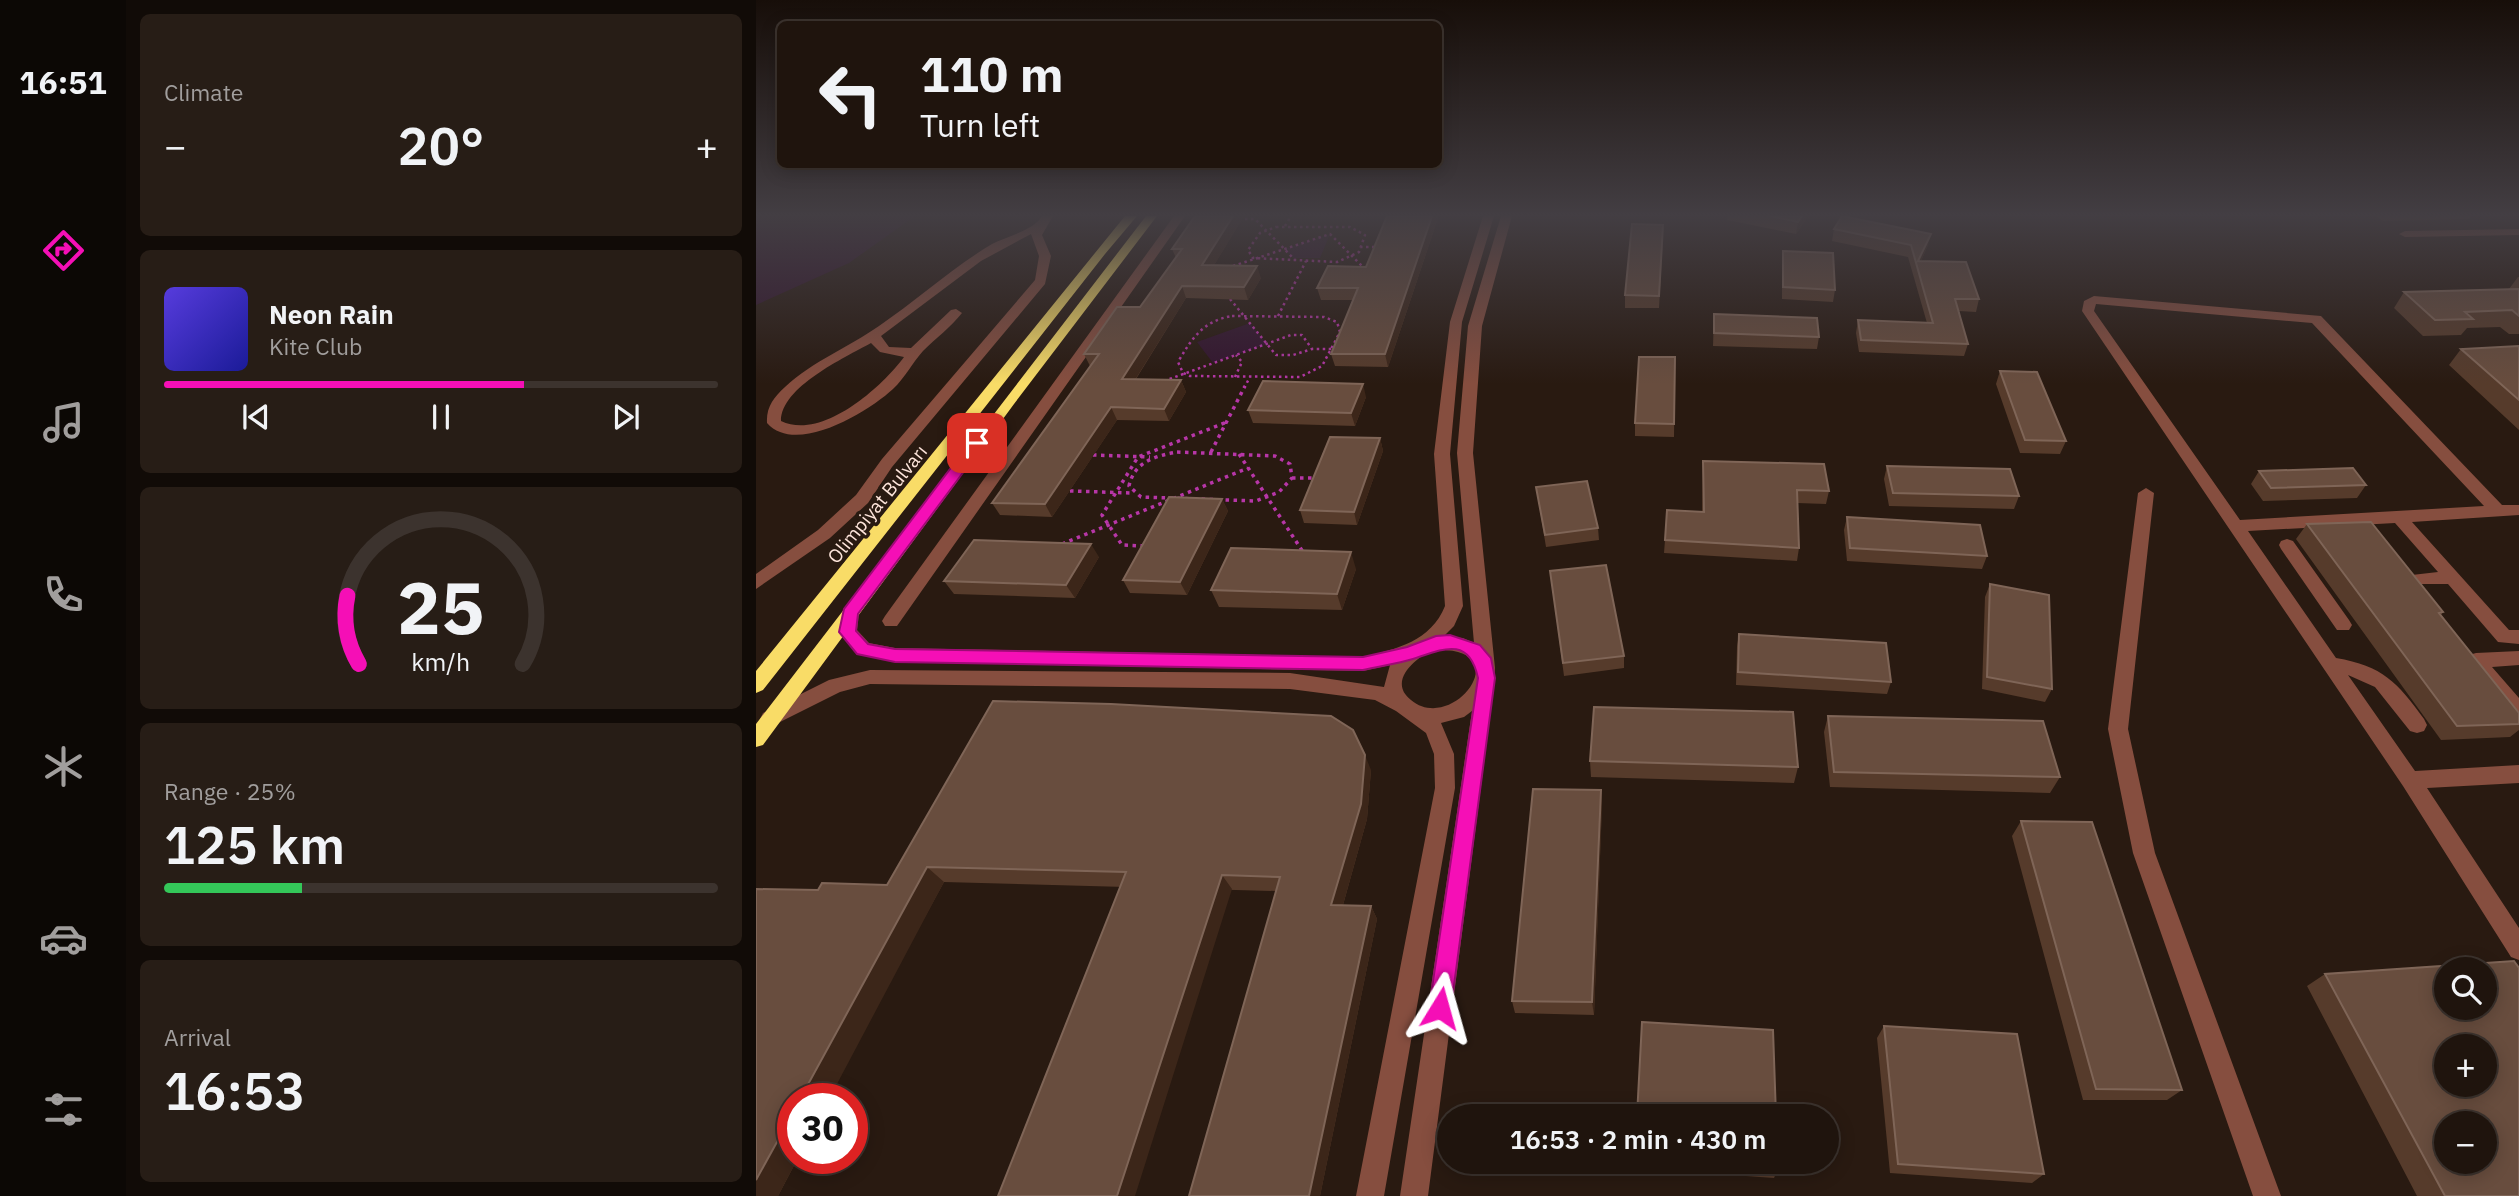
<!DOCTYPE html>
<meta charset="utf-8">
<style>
:root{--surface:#1f140d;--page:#271d16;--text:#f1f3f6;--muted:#a19e9d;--line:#3c332e;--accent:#f50fb6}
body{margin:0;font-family:"IBM Plex Sans",sans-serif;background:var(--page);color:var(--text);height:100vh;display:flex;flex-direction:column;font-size:26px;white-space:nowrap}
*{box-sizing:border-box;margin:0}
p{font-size:23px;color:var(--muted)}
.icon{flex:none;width:38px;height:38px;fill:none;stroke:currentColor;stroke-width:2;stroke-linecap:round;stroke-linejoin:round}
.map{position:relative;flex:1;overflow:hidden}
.sheet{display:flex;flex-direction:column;gap:14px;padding:14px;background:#110b07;width:630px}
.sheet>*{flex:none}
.guide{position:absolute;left:21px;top:21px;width:665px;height:147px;border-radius:10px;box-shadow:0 4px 18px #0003,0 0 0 2px var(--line);background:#1f140d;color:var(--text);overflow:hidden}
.buttons{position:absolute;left:1678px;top:957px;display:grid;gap:14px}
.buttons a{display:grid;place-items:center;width:63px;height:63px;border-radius:50%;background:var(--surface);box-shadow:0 4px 18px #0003,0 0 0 2px var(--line);font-size:35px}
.speed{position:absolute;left:21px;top:1083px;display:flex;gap:14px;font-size:35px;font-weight:700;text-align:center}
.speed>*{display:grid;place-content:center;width:91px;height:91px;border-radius:50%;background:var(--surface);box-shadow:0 4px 18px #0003,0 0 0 2px var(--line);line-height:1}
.speed .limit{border:10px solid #d22;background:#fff;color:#111}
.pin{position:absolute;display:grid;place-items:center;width:60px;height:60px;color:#fff;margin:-30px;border-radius:14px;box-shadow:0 4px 10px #0006}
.me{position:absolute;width:77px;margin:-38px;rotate:8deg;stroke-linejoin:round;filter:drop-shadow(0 0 5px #0008)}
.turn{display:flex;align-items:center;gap:24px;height:147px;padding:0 28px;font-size:32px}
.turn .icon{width:91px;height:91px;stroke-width:2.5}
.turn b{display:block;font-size:49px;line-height:60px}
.big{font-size:52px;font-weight:600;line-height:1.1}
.sheet .tile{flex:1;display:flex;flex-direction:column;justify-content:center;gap:10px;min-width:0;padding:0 24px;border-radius:10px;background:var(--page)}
.sheet .dial{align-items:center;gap:0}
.dial svg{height:182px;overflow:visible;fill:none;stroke:var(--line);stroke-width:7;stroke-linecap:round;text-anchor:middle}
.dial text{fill:var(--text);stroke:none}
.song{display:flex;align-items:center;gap:21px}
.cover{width:84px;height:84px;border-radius:10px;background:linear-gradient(135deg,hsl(250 70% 55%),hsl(240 70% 35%))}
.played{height:7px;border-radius:4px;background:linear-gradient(90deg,var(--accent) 65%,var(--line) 65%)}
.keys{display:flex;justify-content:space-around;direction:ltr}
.heat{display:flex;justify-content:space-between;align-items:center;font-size:38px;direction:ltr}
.charge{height:10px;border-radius:5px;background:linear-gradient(90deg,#34c759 25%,var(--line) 0)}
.trip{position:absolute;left:681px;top:1104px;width:402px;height:70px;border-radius:35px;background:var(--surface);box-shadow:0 4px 18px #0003,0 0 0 2px var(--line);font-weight:600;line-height:70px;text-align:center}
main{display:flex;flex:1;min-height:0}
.dock{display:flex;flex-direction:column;width:126px;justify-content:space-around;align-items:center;background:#0c0805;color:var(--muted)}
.dock .icon{width:49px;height:49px}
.dock .selected{color:var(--accent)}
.dock b{font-size:32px;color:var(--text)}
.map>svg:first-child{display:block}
</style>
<main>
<nav class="dock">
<b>16:51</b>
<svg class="icon selected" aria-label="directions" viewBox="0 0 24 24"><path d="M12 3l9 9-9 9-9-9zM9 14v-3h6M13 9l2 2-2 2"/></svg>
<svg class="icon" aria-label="music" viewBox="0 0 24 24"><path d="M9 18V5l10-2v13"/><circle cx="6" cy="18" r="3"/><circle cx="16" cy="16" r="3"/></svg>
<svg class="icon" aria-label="phone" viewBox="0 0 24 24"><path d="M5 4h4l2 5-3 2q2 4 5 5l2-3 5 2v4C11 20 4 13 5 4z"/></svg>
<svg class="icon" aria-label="climate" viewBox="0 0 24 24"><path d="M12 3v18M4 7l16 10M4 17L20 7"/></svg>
<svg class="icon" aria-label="car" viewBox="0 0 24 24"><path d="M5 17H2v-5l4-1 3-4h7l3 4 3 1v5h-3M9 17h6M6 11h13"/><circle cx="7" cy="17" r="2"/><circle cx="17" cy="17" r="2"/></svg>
<svg class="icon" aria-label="filters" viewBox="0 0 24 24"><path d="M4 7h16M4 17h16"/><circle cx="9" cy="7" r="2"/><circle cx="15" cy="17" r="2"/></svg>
</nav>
<section class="sheet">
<div class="tile"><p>Climate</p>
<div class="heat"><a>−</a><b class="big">20°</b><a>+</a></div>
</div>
<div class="tile">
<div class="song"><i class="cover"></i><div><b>Neon Rain</b><p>Kite Club</p></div></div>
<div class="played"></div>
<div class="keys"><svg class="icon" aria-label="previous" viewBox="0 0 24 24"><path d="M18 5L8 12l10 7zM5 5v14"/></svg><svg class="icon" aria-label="pause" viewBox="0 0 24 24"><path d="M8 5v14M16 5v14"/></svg><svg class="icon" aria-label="next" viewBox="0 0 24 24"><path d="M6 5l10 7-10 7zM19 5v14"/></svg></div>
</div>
<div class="tile dial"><svg viewBox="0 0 100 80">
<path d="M14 69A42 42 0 1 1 86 69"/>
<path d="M14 69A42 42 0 0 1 9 39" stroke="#f50fb6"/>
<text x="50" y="56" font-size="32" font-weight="700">25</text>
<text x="50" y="72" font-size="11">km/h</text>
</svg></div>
<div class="tile"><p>Range · 25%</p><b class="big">125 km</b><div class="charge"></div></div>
<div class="tile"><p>Arrival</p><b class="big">16:53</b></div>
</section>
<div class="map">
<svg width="1763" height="1196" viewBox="0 0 1763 1196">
<rect width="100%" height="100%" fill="#291a11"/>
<!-- green -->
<path fill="#33152e" d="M0,216H159L93,263L0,305Z
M574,234L564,258H537L529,249Z
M494,323L511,344L457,363L441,342Z"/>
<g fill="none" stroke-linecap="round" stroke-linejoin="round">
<!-- path-far1 -->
<path stroke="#b736a8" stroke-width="2.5" stroke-dasharray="2.5 3.5" stroke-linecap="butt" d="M483,219H499L539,260
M529,226L535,216
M520,227H594L609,235L603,252L581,262L497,258L492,250L504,233Z
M604,247H621
M477,266L574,234L610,270
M474,299L520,355H537L556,349
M476,316L568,317L581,322L584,332L566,366L544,377L434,376L427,373L422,362C436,338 447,321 476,316Z
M522,316L550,261
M479,377L486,362L480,355
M408,381L535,335H546L556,349H578
M488,388L494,377"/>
<!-- path -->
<path stroke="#b736a8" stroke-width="3.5" stroke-dasharray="3.5 4.5" stroke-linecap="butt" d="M421,452L519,456L534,464L536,478L523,492L500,501L385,497L373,486C378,462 399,456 421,452Z
M455,452L489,386
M483,454L547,552
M337,455L394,457
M536,478H562
M314,491L377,493
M306,544L492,468
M388,546L366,545L346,515L382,457L471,422"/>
<!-- minor -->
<path fill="#864e3f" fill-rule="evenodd" d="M286,216H297L286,235L295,256L289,284L136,467L112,503L74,538L0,589V574L62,530L100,495L126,459L279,280L283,256L275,234L225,261L125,336L133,347L155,348L195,310L200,309L206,313C195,327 180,338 167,351C156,363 149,378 137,389C112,412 40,456 11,423C10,407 18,397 29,387C57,361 93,347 123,326C161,300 196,268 236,244C251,236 277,231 286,216ZM115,343L124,352L148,357C126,387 66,441 25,421C25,387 88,358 115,343Z
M418,216H429L141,626H129L126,621L129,616Z
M727,216H738L706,322L694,454L707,606L698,626L688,636L707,638L718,643L701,453L712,326L745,216H756L726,326L717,453L739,668L738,686L672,1196H644L716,711L708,717L685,723L698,754L699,788L628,1196H600L679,788L678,754L670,733L640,711L619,700L534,689L114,684L84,692L14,727L7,725L4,719L7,713L73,680L114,670L534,673L628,687L634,665L607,671L139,662L101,654L83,632L88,608H100L103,613L101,630L113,643L139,648L607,657C641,649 675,641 689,606L678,454L694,322ZM680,649C687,650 695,650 702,652C749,665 692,731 655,700C630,681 662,655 680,649Z
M1763,229V235L1649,237L1643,234L1649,231Z
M1338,296L1565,316L1746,505H1763V515L1656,522L1753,630H1763V644L1742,642L1692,584H1647L1644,580L1647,576L1682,572L1639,523L1492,531L1580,658C1627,666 1641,682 1668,719L1671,725L1668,731L1661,733L1654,731L1619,687L1592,675L1659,771L1763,765V783L1671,788L1763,928V960L1755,957L1647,786L1326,311L1328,301ZM1340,304L1556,323L1728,506L1484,520L1338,311Z
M1390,488L1398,493L1372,729L1399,853L1525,1196H1497L1377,853L1352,729L1382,493Z
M1531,539L1537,541L1593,620L1596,625L1593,630H1581L1525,549L1523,545L1525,541Z
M1763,651V665L1736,667L1763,698V720L1756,718L1711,660L1713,655L1720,653Z"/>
<!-- major -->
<path fill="#f9dc67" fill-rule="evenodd" d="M369,216H381L349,254L7,690L0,693V671Z
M390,216H401L258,404L7,745L0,747V724Z"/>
</g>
<!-- wall -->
<path fill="#563b2b" d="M439,216H488L458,265L505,278L492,300L430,298L380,379L425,380L430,392L413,421L361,420L296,517L244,515L236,503L334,366L328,354L384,307L420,258L416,249Z
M631,216H681L682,218L632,367L579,366L575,354L597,300H565L561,288L610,267Z
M972,216H1050L1049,221L1040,234L971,220Z
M1620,216H1715L1713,219L1627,221Z
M1078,229L1172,245L1165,261L1223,299L1220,312L1203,311L1212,344L1208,356L1103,352L1100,333L1102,320L1171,323L1152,257L1076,241Z
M907,237L903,308H869V295Z
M1027,251L1079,290L1077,302L1026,299V263Z
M1762,277H1763V334H1753L1744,327L1711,328L1705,335L1667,336L1638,308L1648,292L1753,289Z
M958,314L1063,337L1061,349L957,346Z
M1763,346V430L1693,365L1705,349Z
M919,357L918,437L879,436V423Z
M1244,371L1310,441L1304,454L1264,453L1240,384Z
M610,397L599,426L497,423L492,410Z
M624,438L627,451L601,525L548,523L544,510Z
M947,461L1073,491L1070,504L1041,503L1043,548L1041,561L908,553L909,540L946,512Z
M1131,466L1263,496L1258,509L1133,506L1128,479Z
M1503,471L1610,485L1601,498L1507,501L1495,484Z
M780,487L842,528L843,540L790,547Z
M466,499L472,511L431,595L374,593L367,580Z
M1091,517L1231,556L1226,569L1091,561L1088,530Z
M1551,524L1687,612L1685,615L1763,713V730L1754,737L1685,740L1540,539Z
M343,557L319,598L198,594L188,581Z
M600,569L586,610L463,607L455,590Z
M794,571L868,656V668L808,676Z
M1234,584L1296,689L1289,702L1226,689L1229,597Z
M983,634L1135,682L1131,694L980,685L981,646Z
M237,701L615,770L611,819L587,905L615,906L621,919L564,1196H433L520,891L188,882L37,1158H42L22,1196H0L62,890L131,885Z
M1072,716L1304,777L1294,793L1074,787L1068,732Z
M834,761L1042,767L1038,783L835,777Z
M845,790L846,805L838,1015L759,1013L756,1001Z
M1265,821L1426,1090L1411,1100H1327L1256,836Z
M1569,974L1763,1196H1661L1551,986Z
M1128,1026L1288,1174L1276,1183L1134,1173L1121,1038Z
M878,1162H1021L1022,1169L1018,1178L878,1168Z"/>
<!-- shaded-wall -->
<path fill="#3c2619" d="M477,216H488L451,277L446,265Z
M676,216H681L682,218L632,367L629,354Z
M1046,216H1050L1049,221L1040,234L1042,222Z
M1175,234L1172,245L1162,268V261Z
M501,266L505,278L492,300L488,287Z
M426,286L430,298L372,391L366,379Z
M425,380L430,392L413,421L408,409Z
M607,384L610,397L599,426L595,413Z
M355,407L361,420L296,517L289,504Z
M624,438L627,451L601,525L598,512Z
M466,499L472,511L431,595L424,582Z
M335,544L343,557L319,598L310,585Z
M595,552L600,569L586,610L581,594Z
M609,755L615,770L611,819L583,919L575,905Z
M845,790L846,805L838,1015L836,1002Z
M171,867L188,882L73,1099H44Z
M466,875L476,889L379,1196H361Z
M615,906L621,919L564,1196H553Z
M37,1113V1158H42L22,1196H0V1180Z"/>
<!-- building -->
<path fill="#684d3e" stroke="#7f6557" stroke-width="2" fill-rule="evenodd" d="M439,216H477L446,265L501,266L488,287L426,286L366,379L425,380L408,409L355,407L289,504L236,503L343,354H328L361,307H384L426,249H416Z
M631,216H676L629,354H575L602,288H561L572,266L610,267Z
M1014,216H1046L1042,222Z
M1086,216L1175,234L1162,261L1210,262L1223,299H1199L1212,344L1105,340L1102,320L1177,323L1155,245L1078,229Z
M876,224L907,225L903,296L869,295Z
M1027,251L1077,253L1079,290L1027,287Z
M1763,289V316L1756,310L1709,312L1717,319L1679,320L1648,292Z
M958,314L1061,318L1063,337L958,333Z
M1763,346V400L1705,349Z
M883,357H919L918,424L879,423Z
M1244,371L1281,372L1310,441L1269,440Z
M507,381L607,384L595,413L492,410Z
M574,437L624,438L598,512L544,510Z
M947,461L1068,464L1073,491L1041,490L1043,548L909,540L911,510L948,512Z
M1131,466L1254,469L1263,496L1137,493Z
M1597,468L1610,485L1515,488L1503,471Z
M831,481L842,528L789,535L780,487Z
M413,497L466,499L424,582L367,580Z
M1091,517L1224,525L1231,556L1094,548Z
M1615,522L1687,612L1683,613L1763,713V724L1701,726L1551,524Z
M218,540L335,544L310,585L188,581Z
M475,548L595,552L581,594L455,590Z
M850,565L868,656L807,663L794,571Z
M1234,584L1293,595L1296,689L1231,677Z
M983,634L1130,643L1135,682L982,672Z
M237,701L355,704L575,716L597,730L609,755L605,804L575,905L615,906L553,1196H433L524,877L466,875L361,1196H242L370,872L171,867L44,1099H37V1113L0,1180V889L62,890L66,883L131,885Z
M838,707L1037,712L1042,767L834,761Z
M1072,716L1287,721L1304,777L1078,772Z
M777,789L845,790L836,1002L756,1001Z
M1265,821L1336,822L1426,1090L1340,1089Z
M1758,961L1763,968V1196H1689L1569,974ZM1690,970H1729V1008H1690ZM1690,1046H1729V1085H1690ZM1690,1124H1729V1162H1690Z
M886,1022L1017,1030L1020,1116H881Z
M1128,1026L1261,1034L1288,1174L1142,1164Z
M918,1162H1021L1022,1169Z"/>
<!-- sky -->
<linearGradient id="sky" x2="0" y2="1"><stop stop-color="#170e09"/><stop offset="0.56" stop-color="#433e43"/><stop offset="1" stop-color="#433e43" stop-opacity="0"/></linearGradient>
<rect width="1763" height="384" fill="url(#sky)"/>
<!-- route -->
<path fill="#f50fb6" stroke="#9f0a76" stroke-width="2" d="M221,439L228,443L226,447L102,614L100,631L112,644L139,649L607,657L651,647L680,636L694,635L724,645L735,658L739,678L695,1008L692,1016L684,1019L676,1016L673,1008L722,678C713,636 687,649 657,659C641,664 624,666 607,670L139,662L101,654L83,632L88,609L216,440Z"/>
<g text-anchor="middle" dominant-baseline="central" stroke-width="7" stroke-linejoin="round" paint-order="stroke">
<!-- street labels -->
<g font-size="19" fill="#fee5db" stroke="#291a11">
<text transform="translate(121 504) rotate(-51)">Olimpiyat Bulvarı</text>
</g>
</g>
</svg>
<div class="buttons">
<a><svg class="icon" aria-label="search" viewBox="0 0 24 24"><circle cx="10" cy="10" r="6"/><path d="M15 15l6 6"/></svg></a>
<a>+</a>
<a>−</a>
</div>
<div class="speed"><div class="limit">30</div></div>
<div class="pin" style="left:221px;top:443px;background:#d93025"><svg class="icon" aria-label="arrive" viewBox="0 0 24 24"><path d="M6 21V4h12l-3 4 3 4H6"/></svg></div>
<svg class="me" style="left:684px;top:1008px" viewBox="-20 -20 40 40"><path d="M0-17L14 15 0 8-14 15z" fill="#f50fb6" stroke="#fff" stroke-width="4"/></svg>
<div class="trip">16:53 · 2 min · 430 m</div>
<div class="guide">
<div class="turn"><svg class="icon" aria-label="left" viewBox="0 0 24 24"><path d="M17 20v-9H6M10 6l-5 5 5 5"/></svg><div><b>110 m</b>Turn left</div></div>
</div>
</div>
</main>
